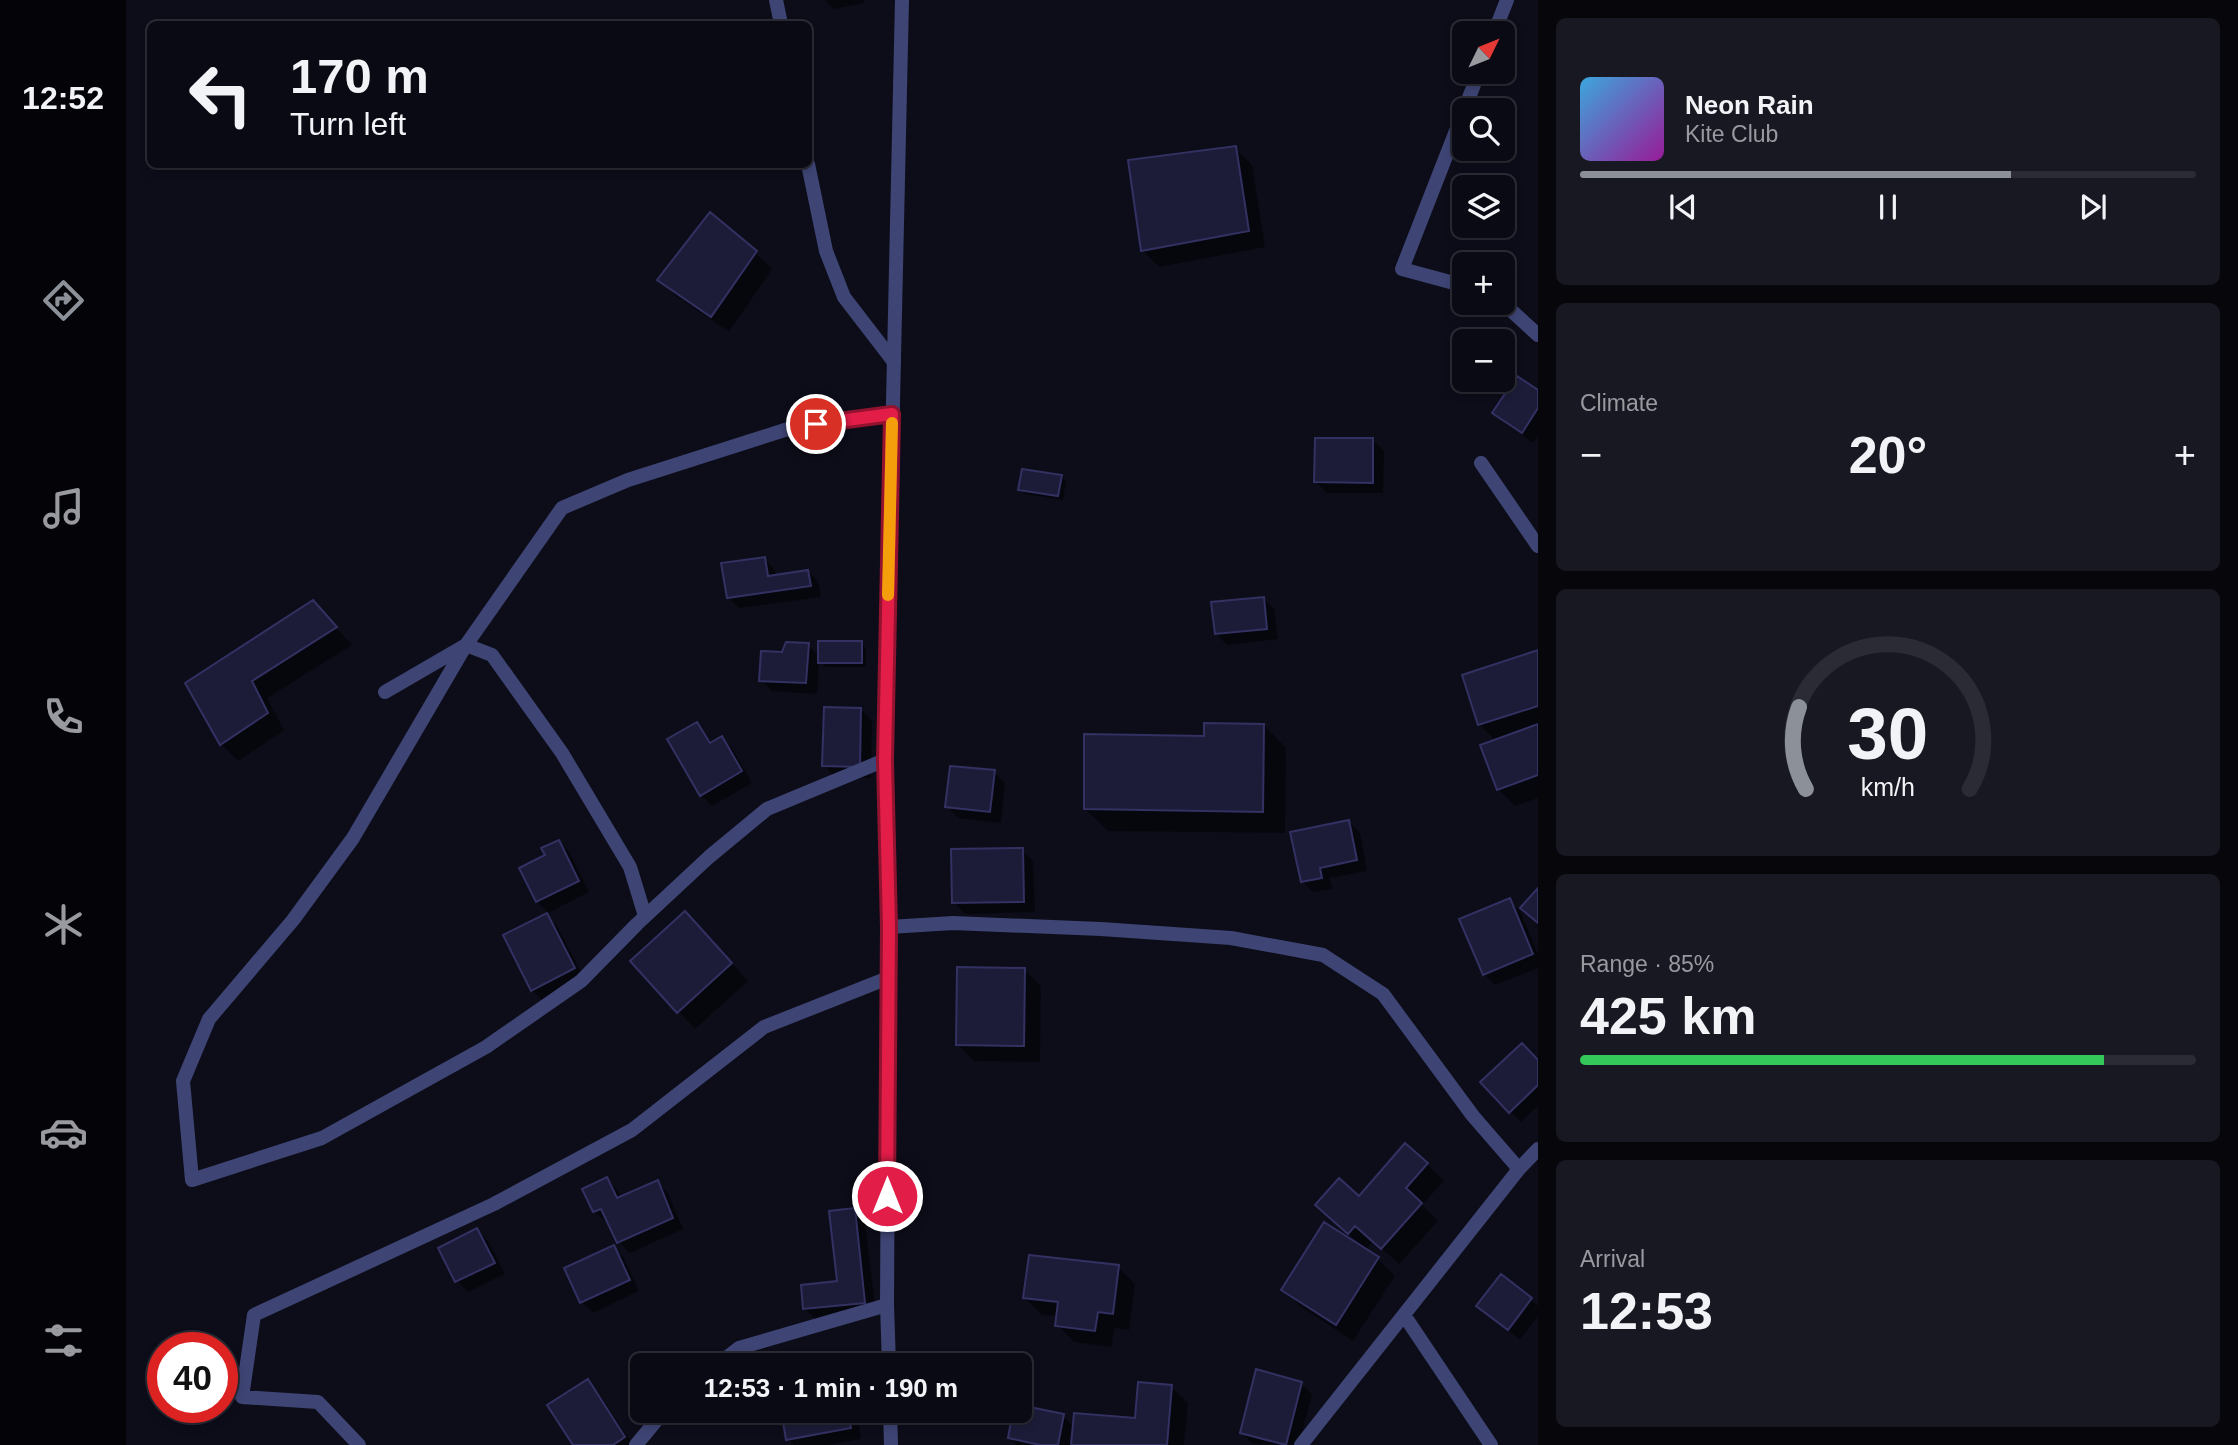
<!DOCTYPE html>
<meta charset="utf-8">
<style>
:root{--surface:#0a0a14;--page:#181822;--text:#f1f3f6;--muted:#999aa0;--line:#2a2b34;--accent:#8c9099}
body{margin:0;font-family:Helvetica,sans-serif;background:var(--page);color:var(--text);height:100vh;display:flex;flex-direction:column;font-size:26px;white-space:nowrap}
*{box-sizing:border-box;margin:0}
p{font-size:23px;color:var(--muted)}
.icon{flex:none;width:38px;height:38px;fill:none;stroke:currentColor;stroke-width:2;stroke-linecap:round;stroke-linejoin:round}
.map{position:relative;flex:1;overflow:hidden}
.details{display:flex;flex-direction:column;gap:18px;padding:18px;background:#06060b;width:700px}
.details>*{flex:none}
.top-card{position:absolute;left:21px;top:21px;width:665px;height:147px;border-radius:10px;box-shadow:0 4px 10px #0003,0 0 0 2px var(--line);background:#0a0a14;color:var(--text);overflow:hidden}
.needle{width:46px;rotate:47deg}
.buttons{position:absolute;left:1326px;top:21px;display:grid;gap:14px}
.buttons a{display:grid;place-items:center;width:63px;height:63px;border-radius:10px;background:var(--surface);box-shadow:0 4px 10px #0003,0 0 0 2px var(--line);font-size:35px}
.speed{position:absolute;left:21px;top:1332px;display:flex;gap:14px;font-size:35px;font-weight:700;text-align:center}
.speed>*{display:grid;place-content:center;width:91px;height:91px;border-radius:50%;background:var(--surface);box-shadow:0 4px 10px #0003,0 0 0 2px var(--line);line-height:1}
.speed .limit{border:10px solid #d22;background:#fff;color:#111}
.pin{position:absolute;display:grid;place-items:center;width:60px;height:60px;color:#fff;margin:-30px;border:4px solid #fff;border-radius:50%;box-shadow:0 2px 7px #0007}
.me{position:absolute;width:77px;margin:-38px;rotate:0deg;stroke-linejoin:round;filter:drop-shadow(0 0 5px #0008)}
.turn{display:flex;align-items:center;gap:24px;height:147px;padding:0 28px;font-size:32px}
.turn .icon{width:91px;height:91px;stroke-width:2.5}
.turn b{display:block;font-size:49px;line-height:60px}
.big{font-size:52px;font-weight:600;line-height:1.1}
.details .card{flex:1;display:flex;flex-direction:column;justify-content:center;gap:10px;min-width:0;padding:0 24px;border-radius:10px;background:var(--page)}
.details .dial{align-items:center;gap:0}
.dial svg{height:182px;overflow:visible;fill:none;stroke:var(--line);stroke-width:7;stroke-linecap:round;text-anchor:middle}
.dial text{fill:var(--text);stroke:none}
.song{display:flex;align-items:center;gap:21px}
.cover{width:84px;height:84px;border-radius:10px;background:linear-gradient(135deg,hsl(200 70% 55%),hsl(300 70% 35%))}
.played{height:7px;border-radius:4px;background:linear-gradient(90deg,var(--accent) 70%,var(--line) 70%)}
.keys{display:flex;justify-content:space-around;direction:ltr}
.heat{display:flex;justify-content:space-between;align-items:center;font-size:38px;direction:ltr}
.charge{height:10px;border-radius:5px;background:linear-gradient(90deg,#34c759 85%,var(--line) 0)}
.trip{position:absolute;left:504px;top:1353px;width:402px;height:70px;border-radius:10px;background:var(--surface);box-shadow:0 4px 10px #0003,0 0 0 2px var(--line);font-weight:600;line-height:70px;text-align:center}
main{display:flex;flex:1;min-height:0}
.tabs{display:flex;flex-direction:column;width:126px;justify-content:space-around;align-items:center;background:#040408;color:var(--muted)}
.tabs .icon{width:49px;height:49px}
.tabs .selected{color:var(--accent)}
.tabs b{font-size:32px;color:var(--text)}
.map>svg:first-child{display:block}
</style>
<main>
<nav class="tabs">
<b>12:52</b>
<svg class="icon selected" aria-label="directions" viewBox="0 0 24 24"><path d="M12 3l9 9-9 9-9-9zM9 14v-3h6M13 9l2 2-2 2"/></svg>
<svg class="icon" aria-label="music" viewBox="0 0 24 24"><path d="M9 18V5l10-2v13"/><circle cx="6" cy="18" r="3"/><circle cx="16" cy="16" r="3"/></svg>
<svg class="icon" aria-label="phone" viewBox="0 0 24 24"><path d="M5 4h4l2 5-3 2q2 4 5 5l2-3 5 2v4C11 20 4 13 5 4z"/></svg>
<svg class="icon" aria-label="climate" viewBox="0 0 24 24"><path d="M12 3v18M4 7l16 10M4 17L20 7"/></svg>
<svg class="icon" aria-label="car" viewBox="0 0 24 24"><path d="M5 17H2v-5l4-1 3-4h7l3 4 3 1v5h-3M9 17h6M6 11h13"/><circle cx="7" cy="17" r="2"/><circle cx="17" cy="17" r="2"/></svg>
<svg class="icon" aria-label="filters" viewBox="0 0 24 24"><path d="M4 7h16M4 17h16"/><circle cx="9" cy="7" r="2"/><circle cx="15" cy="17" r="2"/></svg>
</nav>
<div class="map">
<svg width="1412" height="1445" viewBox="0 0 1412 1445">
<rect width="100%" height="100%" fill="#0d0d1a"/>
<!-- shadow -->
<path fill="#0007" d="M699,0H738V3L707,9Z
M1109,148L1126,165L1139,247L1033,267L1016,250Z
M629,252L646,269L603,332L550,296L533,279Z
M1412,392V436L1407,443L1380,424L1369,413Z
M1247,440L1258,451L1257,493H1201L1190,482Z
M935,476L940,481L937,500L899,494L894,489Z
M638,559L649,570L650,576L682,571L693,583L695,597L613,608L602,597Z
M1137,598L1148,609L1152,639L1101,645L1090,634Z
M187,602L226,645L141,698L158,730L112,761L95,744L61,683Z
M735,643L740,648V667H699L693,661L691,694L646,691L635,680L657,654L682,645L694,657Z
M1412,652V798L1389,806L1372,789L1370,741L1353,724Z
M735,709L746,721L745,778L709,777L698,766Z
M571,724L587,743L596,738L607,750L626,783L586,806L575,795Z
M1138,725L1160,748L1159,833L982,831L959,809L1080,737Z
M868,772L879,783L875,823L832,818L821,806Z
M1223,822L1234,833L1241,871L1204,878L1206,889L1187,892L1176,881Z
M433,842L444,853L463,892L422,913L411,901L395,869L421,856Z
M896,850L907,861L909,912L839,914L828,902Z
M1383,900L1394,911L1412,954V968L1369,985L1358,974Z
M420,915L431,926L459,980L417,1001L406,990Z
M576,930L622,981L569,1029L506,961Z
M899,970L915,987L914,1062L848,1061L832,1044Z
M1412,1062V1106L1395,1122L1384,1111Z
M1301,1164L1318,1181L1296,1205L1312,1221L1273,1264L1247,1241L1239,1250L1252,1259L1269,1276L1227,1341L1174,1306L1157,1289L1232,1246L1234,1244L1208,1222L1233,1198Z
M480,1179L492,1190L495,1198L531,1182L542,1193L557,1229L504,1253L493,1242L483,1221L480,1222L469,1211L459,1190Z
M728,1210L739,1221L750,1313L690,1320L679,1309L713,1283Z
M351,1230L362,1241L379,1274L342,1292L331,1281Z
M487,1247L498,1258L513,1291L467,1313L456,1302Z
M992,1267L1009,1284L1003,1330L988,1328L986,1347L948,1342L931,1325L932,1316L916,1315L899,1298Z
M1375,1276L1412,1306V1316L1394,1340L1353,1305Z
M461,1381L472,1392L507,1445H449Z
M1175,1383L1186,1394L1173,1445L1127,1444L1116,1433Z
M1045,1387L1062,1403L1058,1445H891L884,1438L937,1416L948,1427L1011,1420Z
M657,1410H730L735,1439L702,1445H668L662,1439Z"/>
<!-- building -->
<path fill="#1c1c39" stroke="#323162" stroke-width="2" d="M1110,146L1123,231L1015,251L1002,160Z
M584,212L631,251L585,317L531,280Z
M1391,376L1412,390V408L1396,433L1366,413Z
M1189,438H1247V483L1188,482Z
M896,469L936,475L932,496L892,490Z
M639,557L642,576L682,570L685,586L601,598L595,563Z
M1138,597L1141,629L1089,634L1085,602Z
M187,600L211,627L126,681L142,713L94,745L59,683Z
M692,641H736V663H692Z
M660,642L683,643L680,683L633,681L635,651L656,652Z
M1412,650V706L1352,725L1336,675Z
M698,707L735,708L734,767L696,766Z
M571,722L584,743L596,736L616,771L574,796L541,739Z
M1078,723L1138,724L1137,812L958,809V734L1078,736Z
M1412,724V775L1371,790L1354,745Z
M824,766L869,770L864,812L819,807Z
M1223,820L1231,860L1194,868L1196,878L1175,882L1164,832Z
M433,840L453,881L410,902L393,868L419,855L415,848Z
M897,848L898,902L826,903L825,849Z
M1412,888V923L1394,908Z
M1384,898L1407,954L1357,975L1333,919Z
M559,911L606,963L551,1013L504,961Z
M421,913L449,968L405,991L377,935Z
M831,967L899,968L898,1046L830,1045Z
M1396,1043L1412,1060V1085L1383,1113L1354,1082Z
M1279,1143L1302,1163L1280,1188L1296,1203L1255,1249L1229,1226L1222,1234L1189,1205L1213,1178L1233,1196Z
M481,1177L491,1198L532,1180L547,1218L491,1243L475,1209L467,1212L456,1189Z
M729,1208L739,1303L677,1309L675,1285L711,1281L703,1211Z
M1198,1222L1253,1257L1210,1325L1155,1290Z
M351,1228L369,1263L329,1282L312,1248Z
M488,1245L504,1280L454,1303L438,1268Z
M903,1255L993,1265L987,1314L972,1312L969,1331L929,1326L932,1302L897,1298Z
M1375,1274L1406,1298L1382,1330L1350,1306Z
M1130,1369L1176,1382L1160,1445L1114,1433Z
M462,1379L499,1437L487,1445H447L421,1405Z
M1012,1382L1046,1385L1041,1445H945L948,1413L1009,1418Z
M894,1405L938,1414L932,1445H914L882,1438L887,1410H894Z
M655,1410H722L725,1428L660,1440Z"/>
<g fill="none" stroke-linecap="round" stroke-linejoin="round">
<!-- minor -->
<path stroke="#3e4574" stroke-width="14" d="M650,0L655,24
M1368,33L1381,0
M682,164L700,251L718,297L768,362
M1339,286L1276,269L1353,72
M1377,303L1412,335
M1355,463L1412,546
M259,692L340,645L436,508L502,480L665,428L766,414
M519,916L504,867L436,753L366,655L340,645L227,838L167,920L83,1019L57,1081L66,1180L196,1138L360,1047L455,981L511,924L583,857L641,809L759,760
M763,927L827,923L975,929L1105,938L1197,955L1257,994L1347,1116L1393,1169
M1278,1315L1365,1445
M591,1365L613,1348L761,1305
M233,1445L192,1402L116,1397L128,1315L368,1204L506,1130L638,1027L762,978
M510,1445L539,1410
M1175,1445L1393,1169L1412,1149"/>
<!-- tertiary -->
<path stroke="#3e4574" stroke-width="14" d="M763,1365L761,1305L763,927L759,760L776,0
M764,1410L765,1445"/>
</g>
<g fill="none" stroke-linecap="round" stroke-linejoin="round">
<!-- route casing -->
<g stroke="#92132f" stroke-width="18">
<path id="route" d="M690,424L766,414L759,760L763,927L761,1196"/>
</g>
<!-- route -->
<use href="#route" stroke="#e11d48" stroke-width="12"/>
<!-- slow -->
<path stroke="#f59e0b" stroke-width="12" d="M762,595L766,423"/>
</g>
</svg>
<div class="buttons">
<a><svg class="needle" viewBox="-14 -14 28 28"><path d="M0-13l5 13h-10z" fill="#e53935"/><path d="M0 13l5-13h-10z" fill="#999aa0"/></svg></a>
<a><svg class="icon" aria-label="search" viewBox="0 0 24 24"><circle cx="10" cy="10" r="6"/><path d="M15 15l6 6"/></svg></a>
<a><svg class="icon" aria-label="layers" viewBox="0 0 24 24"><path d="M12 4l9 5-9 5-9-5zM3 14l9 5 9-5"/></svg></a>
<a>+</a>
<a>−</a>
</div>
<div class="speed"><div class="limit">40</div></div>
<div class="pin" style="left:690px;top:424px;background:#d93025"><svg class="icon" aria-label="arrive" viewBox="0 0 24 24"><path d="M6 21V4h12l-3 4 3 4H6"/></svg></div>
<svg class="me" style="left:761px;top:1196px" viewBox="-20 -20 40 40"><circle r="17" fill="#e11d48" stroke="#fff" stroke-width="3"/><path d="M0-11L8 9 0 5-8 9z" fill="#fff"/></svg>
<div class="trip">12:53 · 1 min · 190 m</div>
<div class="top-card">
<div class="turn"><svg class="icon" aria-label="left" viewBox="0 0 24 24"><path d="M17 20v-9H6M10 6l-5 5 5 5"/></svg><div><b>170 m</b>Turn left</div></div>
</div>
</div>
<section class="details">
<div class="card">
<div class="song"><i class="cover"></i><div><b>Neon Rain</b><p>Kite Club</p></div></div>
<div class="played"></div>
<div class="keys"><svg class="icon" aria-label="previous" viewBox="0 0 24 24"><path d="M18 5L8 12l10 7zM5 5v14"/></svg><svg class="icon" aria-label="pause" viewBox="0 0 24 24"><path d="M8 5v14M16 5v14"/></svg><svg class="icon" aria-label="next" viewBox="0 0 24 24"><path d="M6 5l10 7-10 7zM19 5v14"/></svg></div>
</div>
<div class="card"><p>Climate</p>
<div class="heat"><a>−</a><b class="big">20°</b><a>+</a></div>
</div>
<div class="card dial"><svg viewBox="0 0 100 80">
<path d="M14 69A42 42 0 1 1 86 69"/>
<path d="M14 69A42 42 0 0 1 11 33" stroke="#8c9099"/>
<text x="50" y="56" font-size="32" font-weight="700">30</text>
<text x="50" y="72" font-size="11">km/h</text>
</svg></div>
<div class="card"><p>Range · 85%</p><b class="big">425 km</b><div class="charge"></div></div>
<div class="card"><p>Arrival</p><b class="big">12:53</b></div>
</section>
</main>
